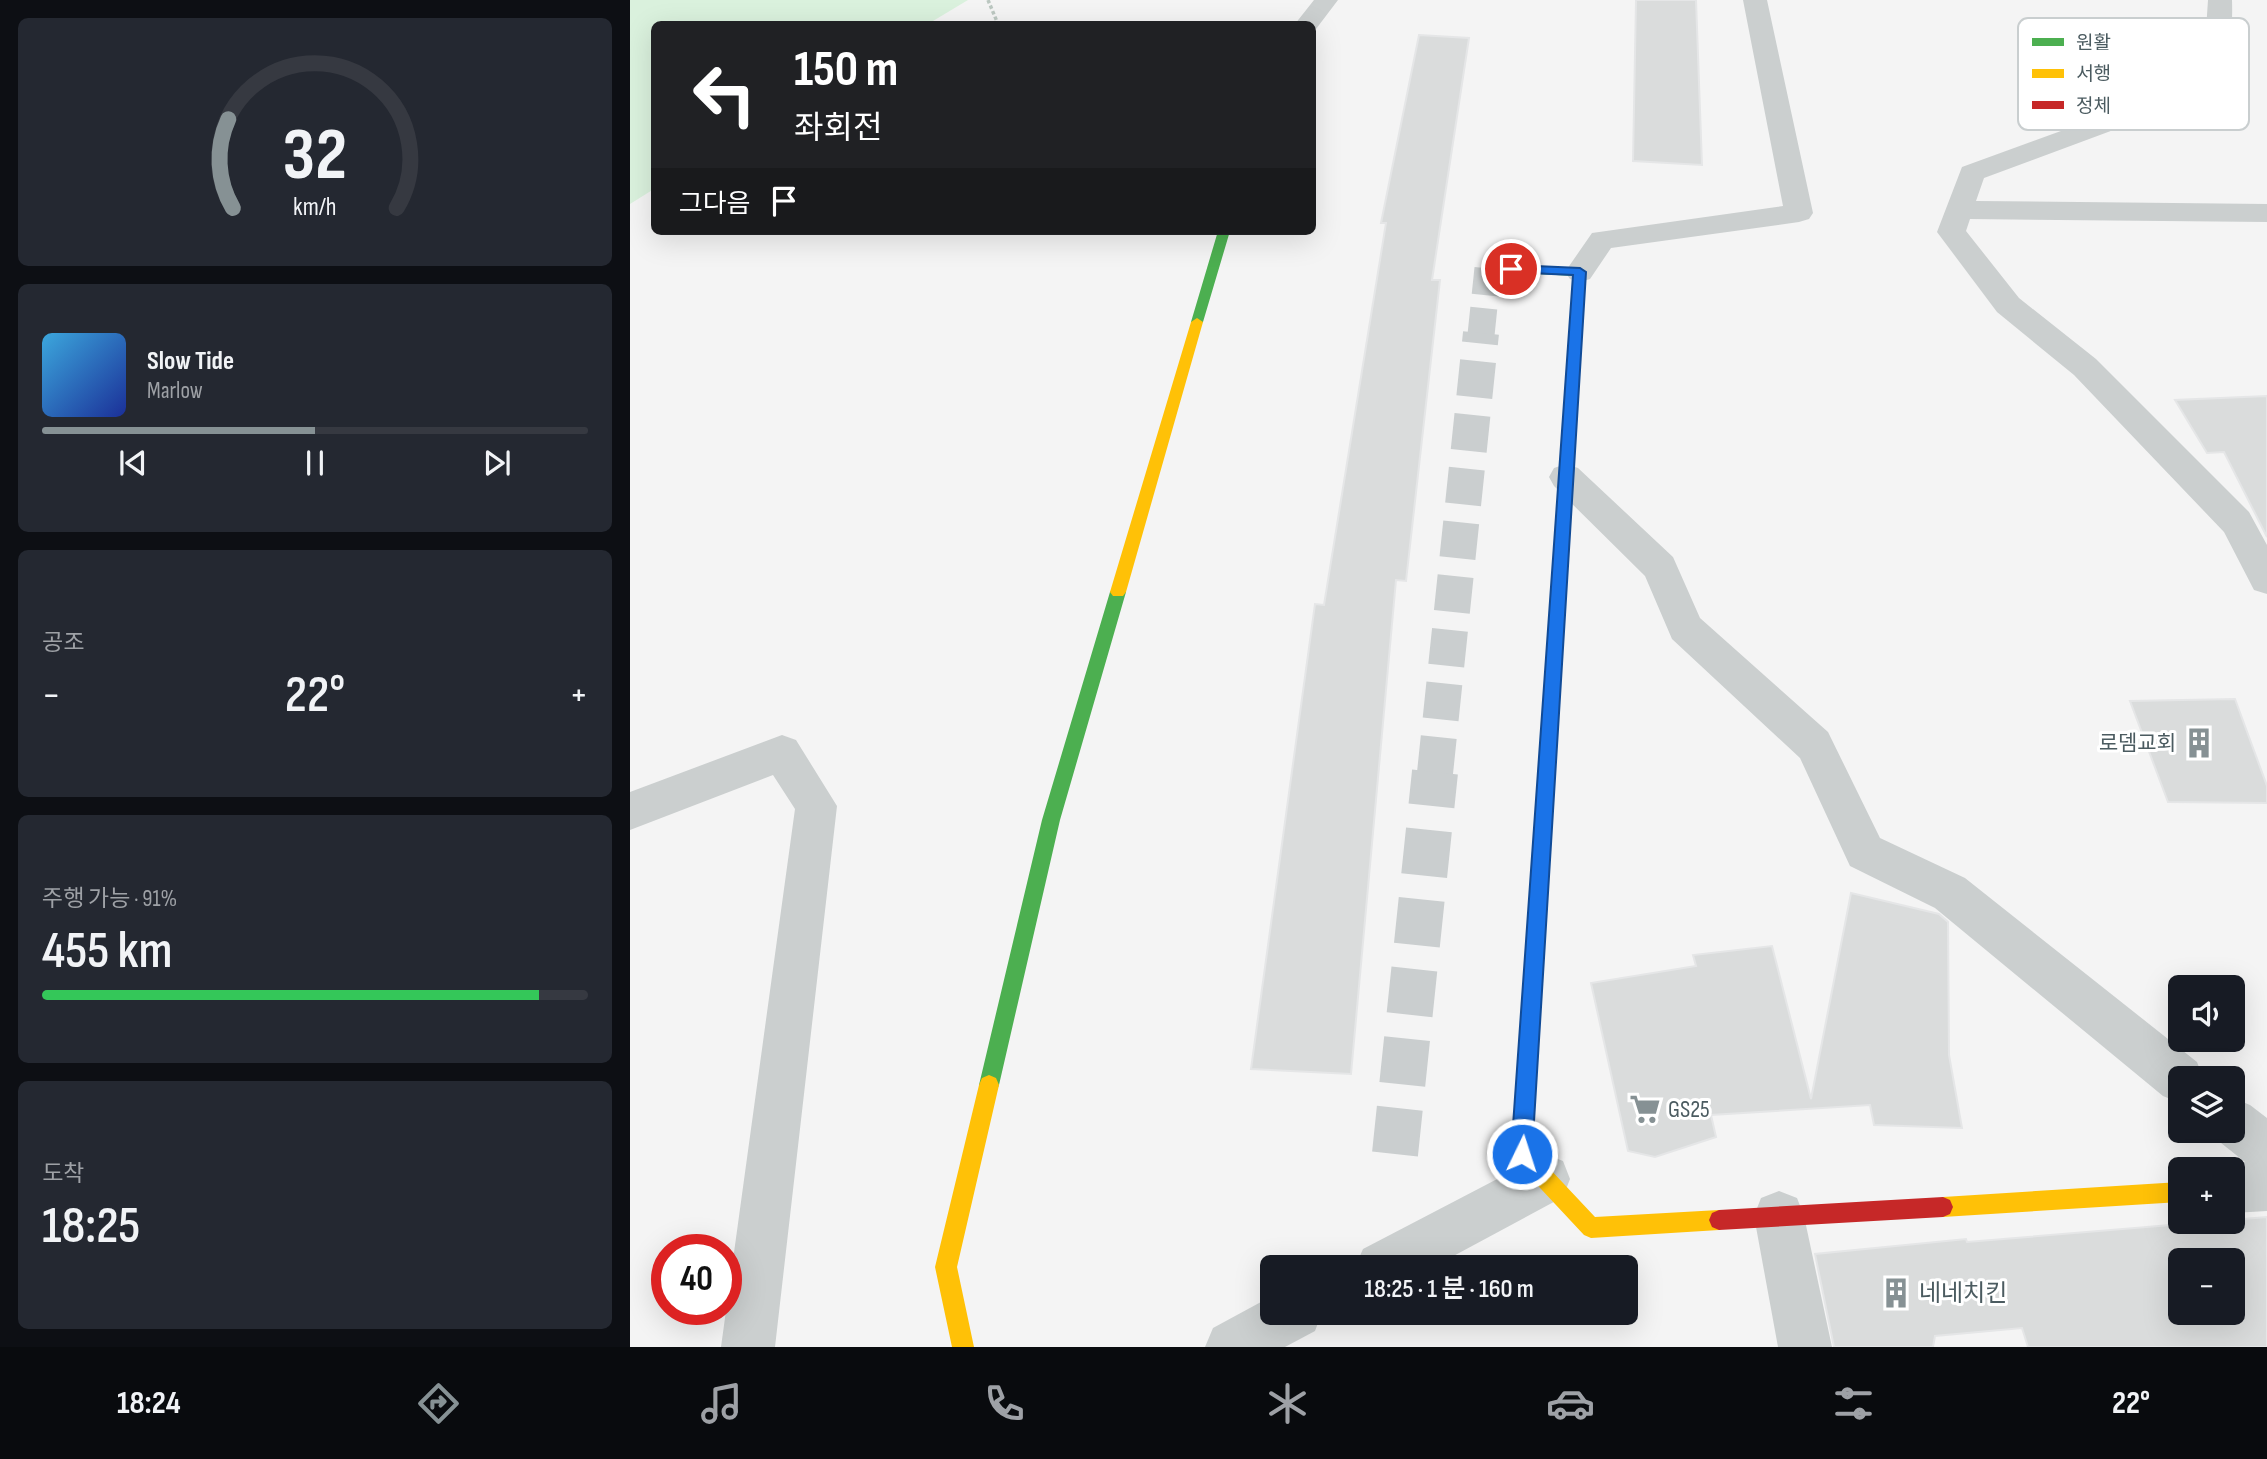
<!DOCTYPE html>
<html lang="ko">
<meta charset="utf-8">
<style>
:root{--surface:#171b24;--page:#242831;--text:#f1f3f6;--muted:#9ea1a6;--line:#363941;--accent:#869194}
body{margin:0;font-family:"Sofia Sans Condensed","Noto Sans KR",sans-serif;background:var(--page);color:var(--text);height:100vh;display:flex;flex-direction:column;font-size:26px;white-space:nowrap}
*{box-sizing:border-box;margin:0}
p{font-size:23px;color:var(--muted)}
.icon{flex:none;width:38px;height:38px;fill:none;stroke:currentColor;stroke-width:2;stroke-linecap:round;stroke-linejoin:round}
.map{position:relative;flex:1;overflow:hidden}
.drawer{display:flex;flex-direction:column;gap:18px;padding:18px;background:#0d0f14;width:630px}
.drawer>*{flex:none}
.guide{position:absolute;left:21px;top:21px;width:665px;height:214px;border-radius:10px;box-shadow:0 7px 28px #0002;background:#202124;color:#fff;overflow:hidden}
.fabs{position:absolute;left:1538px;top:975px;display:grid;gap:14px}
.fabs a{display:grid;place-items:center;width:77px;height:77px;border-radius:10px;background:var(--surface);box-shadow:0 7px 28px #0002;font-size:35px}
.speed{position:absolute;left:21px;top:1234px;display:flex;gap:14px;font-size:35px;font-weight:700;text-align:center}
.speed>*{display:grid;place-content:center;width:91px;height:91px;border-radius:50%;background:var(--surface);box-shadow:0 7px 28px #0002;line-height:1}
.speed .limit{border:10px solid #d22;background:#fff;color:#111}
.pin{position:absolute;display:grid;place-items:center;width:60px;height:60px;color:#fff;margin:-30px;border:4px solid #fff;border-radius:50%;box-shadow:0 2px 7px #0007}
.me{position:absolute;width:77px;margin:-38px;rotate:4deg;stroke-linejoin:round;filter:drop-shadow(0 0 5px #0008)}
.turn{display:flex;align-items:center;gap:24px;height:147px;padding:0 28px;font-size:32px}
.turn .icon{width:91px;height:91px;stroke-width:2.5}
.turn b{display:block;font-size:49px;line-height:60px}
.then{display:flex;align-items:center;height:66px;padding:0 28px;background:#0003;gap:14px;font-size:26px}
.big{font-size:52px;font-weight:600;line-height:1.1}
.drawer .widget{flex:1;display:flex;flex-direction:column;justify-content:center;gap:10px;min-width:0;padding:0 24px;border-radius:10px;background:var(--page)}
.drawer .dial{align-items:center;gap:0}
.dial svg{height:182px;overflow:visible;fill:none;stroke:var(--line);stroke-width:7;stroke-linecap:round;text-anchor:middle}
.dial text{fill:var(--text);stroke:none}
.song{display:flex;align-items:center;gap:21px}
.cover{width:84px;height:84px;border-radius:10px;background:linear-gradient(135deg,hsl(200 70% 55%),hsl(230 70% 35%))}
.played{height:7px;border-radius:4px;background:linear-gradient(90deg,var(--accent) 50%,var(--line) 50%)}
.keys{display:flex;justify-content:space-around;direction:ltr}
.heat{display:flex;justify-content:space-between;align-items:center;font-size:38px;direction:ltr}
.charge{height:10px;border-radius:5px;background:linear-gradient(90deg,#34c759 91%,var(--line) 0)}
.trip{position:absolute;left:630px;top:1255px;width:378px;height:70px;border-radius:10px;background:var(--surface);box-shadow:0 7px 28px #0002;font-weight:600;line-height:70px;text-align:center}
.tabs{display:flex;height:112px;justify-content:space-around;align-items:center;background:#090b0e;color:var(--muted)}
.tabs .icon{width:49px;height:49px}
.tabs .active{color:var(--accent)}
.tabs b{font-size:32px;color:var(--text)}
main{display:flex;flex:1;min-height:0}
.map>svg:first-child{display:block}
</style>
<main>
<section class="drawer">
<div class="widget dial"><svg viewBox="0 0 100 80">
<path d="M14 69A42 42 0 1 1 86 69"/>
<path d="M14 69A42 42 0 0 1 12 30" stroke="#869194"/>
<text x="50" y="56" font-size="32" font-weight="700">32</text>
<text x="50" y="72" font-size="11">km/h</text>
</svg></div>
<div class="widget">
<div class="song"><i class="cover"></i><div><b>Slow Tide</b><p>Marlow</p></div></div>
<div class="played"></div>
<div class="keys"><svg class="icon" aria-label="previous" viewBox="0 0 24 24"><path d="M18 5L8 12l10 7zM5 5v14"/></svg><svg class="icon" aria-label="pause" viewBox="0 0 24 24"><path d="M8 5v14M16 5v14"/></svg><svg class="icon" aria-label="next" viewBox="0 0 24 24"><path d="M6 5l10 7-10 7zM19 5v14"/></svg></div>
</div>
<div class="widget"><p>공조</p>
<div class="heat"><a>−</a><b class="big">22°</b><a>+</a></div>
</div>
<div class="widget"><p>주행 가능 · 91%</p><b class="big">455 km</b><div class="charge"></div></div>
<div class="widget"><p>도착</p><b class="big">18:25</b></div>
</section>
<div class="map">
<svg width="1637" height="1347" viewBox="0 0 1637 1347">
<rect width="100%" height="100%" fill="#f4f4f4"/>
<!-- green -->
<path fill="#daf1dd" d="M0,0H338L298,24H24V189L0,204Z"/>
<!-- building -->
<path fill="#dadcdc" stroke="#e5e6e7" stroke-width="2" fill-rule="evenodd" d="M1006,0H1066L1072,165L1003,161Z
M789,35L839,38L802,280H810L776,581L766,580L721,1074L621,1069L685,604L694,605L756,223H751Z
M1637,396V537L1594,452L1577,453L1545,400Z
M1605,699L1637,786V803L1538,802L1500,701Z
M1221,893L1309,914L1318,922L1319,1055L1332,1128L1244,1125L1240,1105L1081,1115L1086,1137L1025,1157L998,1151L961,983L1066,966L1063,955L1142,946L1181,1099Z
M1637,1217V1347H1398L1392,1328L1305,1336L1303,1347H1204L1185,1254L1336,1239L1337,1242ZM1550,1260H1603V1312H1550Z"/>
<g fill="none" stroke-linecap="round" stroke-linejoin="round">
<!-- secondary-tunnel-far2 -->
<path stroke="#cacecf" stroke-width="27" stroke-dasharray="27 13" stroke-linecap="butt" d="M851,335L858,268"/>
<!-- secondary-tunnel-far1 -->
<path stroke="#cacecf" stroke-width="36" stroke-dasharray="36 18" stroke-linecap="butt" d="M805,773L851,333"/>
<!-- secondary-tunnel -->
<path stroke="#cacecf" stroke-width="46" stroke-dasharray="46 24" stroke-linecap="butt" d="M765,1154L805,772"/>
<!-- path -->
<path stroke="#bbc7c0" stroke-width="3.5" stroke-dasharray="3.5 2.5" stroke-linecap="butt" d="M358,0L368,24"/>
<!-- street -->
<path fill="#cbcfcf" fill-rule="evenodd" d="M684,0H708L686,29L682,30V24H665Z
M1113,0H1137L1183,213L1179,219L1169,222L981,248L960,279L950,282L940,279L935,272L962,233L1153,206Z
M1578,0H1602C1603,30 1600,68 1583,93L1354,178L1346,201L1637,204V222L1340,219L1336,231L1389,298L1466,359L1619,512L1637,545V594L1624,590L1594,532L1444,375L1367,312L1307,232L1332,167L1563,83L1575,45Z
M936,464L948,468L1043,557L1070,618L1198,732L1250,838L1335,878L1567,1062L1573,1078H1550V1103L1533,1096L1305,908L1220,866L1170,758L1042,639L1015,576L924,486L919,477L924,468Z
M152,735L166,740L207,806L145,1347H91L165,809L143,775L0,830V792Z
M1603,1098L1620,1105L1637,1118V1211L1603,1213V1169H1589L1603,1163L1615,1162L1586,1139L1582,1130H1603Z
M915,1154L933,1161L940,1179L933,1197L803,1267H725L733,1249Z
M1149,1191L1167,1198L1174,1216L1202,1347H1148L1124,1216L1131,1198Z
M642,1296V1312H692L685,1331L655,1347H575L583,1328Z"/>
<!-- fast -->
<path fill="#4caf50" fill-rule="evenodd" d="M588,231H600L573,322L567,326L561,322Z
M858,264L950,268L956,272L920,863L917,869L911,871L905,869L902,863L944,276L854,271V265Z
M488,586L493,588L496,592L430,820L369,1085L366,1092L359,1095L352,1092L349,1085L412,820L480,592L483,588Z"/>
<!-- slow -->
<path fill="#ffc107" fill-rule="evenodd" d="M567,318L573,322L496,592L493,596H483L480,592L561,322Z
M911,855L917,857L920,863L902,1150L965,1217L1089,1210L1096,1213L1099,1220L1096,1227L1089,1230L961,1238L954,1235L885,1161L882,1154L902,863L905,857Z
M359,1075L366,1078L369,1085L327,1267L344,1347H322L305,1267L349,1085L352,1078Z
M1550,1182V1202L1313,1217L1306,1214L1303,1207L1306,1200L1313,1197Z"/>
<!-- jam -->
<path fill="#c62828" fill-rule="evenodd" d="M1313,1197L1320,1200L1323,1207L1320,1214L1313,1217L1089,1230L1082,1227L1079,1220L1082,1213L1089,1210Z"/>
</g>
<!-- route -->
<path fill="#1a73e8" stroke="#114b97" stroke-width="2" d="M881,265L950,268L956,272L902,1154L899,1161L892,1164L884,1161L881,1154L943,275L877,272L875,269Z"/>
<!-- icons -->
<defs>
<g id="building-bare" transform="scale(2.415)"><path d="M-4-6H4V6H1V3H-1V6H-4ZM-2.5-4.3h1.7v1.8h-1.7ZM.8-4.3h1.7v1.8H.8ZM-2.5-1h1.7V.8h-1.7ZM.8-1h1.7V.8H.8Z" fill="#869194" stroke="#fff" stroke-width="2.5" paint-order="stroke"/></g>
<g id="supermarket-bare" transform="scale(2.415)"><path d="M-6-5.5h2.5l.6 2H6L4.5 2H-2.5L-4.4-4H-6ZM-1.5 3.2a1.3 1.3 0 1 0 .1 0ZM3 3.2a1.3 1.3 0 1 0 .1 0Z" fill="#869194" stroke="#fff" stroke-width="2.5" paint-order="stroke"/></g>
</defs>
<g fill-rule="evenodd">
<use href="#building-bare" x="1569" y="743"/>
<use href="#supermarket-bare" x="1015" y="1109"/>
<use href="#building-bare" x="1266" y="1293"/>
</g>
<g text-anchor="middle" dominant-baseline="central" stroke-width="6" stroke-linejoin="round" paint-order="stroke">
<!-- poi labels -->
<g font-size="21" fill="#4b5b60" stroke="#fff" text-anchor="end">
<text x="1546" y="743">로뎀교회</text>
</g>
<!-- near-poi labels -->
<g font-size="24" fill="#4b5b60" stroke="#fff" text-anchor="start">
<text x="1038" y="1109">GS25</text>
<text x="1289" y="1293">네네치킨</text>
</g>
</g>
<!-- legend -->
<rect x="1388" y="18" width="231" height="112" rx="10" fill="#fff" stroke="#c9cecf" stroke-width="2"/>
<rect x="1402" y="38" width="32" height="8" fill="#4caf50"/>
<rect x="1402" y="69" width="32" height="9" fill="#ffc107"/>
<rect x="1402" y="101" width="32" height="8" fill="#c62828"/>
<g font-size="19" fill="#4b5b60">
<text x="1446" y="49">원활</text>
<text x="1446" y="80">서행</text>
<text x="1446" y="112">정체</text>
</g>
</svg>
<div class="fabs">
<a><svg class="icon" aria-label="sound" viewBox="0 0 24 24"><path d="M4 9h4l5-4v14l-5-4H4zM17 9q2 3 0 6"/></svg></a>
<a><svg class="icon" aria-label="layers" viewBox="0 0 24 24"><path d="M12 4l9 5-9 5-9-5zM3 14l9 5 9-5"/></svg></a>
<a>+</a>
<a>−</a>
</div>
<div class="speed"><div class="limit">40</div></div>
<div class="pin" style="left:881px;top:269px;background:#d93025"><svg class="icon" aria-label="arrive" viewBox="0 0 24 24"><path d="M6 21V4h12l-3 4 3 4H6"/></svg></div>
<svg class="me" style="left:892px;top:1154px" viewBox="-20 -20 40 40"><circle r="17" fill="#1a73e8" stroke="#fff" stroke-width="3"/><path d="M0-11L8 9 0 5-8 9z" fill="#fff"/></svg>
<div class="trip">18:25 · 1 분 · 160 m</div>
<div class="guide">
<div class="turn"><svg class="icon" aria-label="left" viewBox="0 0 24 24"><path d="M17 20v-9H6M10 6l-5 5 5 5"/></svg><div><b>150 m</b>좌회전</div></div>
<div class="then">그다음<svg class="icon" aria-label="arrive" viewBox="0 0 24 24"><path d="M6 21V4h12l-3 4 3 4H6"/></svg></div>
</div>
</div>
</main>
<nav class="tabs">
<b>18:24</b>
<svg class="icon active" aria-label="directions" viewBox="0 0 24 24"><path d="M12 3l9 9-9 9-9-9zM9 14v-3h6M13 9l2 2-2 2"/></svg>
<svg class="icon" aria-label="music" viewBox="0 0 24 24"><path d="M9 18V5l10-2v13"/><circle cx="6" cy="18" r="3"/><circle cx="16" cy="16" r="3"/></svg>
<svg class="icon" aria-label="phone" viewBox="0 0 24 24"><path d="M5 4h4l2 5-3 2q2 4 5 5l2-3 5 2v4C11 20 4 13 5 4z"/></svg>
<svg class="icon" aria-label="climate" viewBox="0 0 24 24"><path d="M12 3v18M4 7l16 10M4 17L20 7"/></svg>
<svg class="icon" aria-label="car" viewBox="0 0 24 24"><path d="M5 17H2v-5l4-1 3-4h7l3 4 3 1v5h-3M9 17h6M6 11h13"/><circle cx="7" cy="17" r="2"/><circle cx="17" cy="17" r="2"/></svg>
<svg class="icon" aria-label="filters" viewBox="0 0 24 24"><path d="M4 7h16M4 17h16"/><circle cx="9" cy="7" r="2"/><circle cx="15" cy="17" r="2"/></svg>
<b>22°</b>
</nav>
